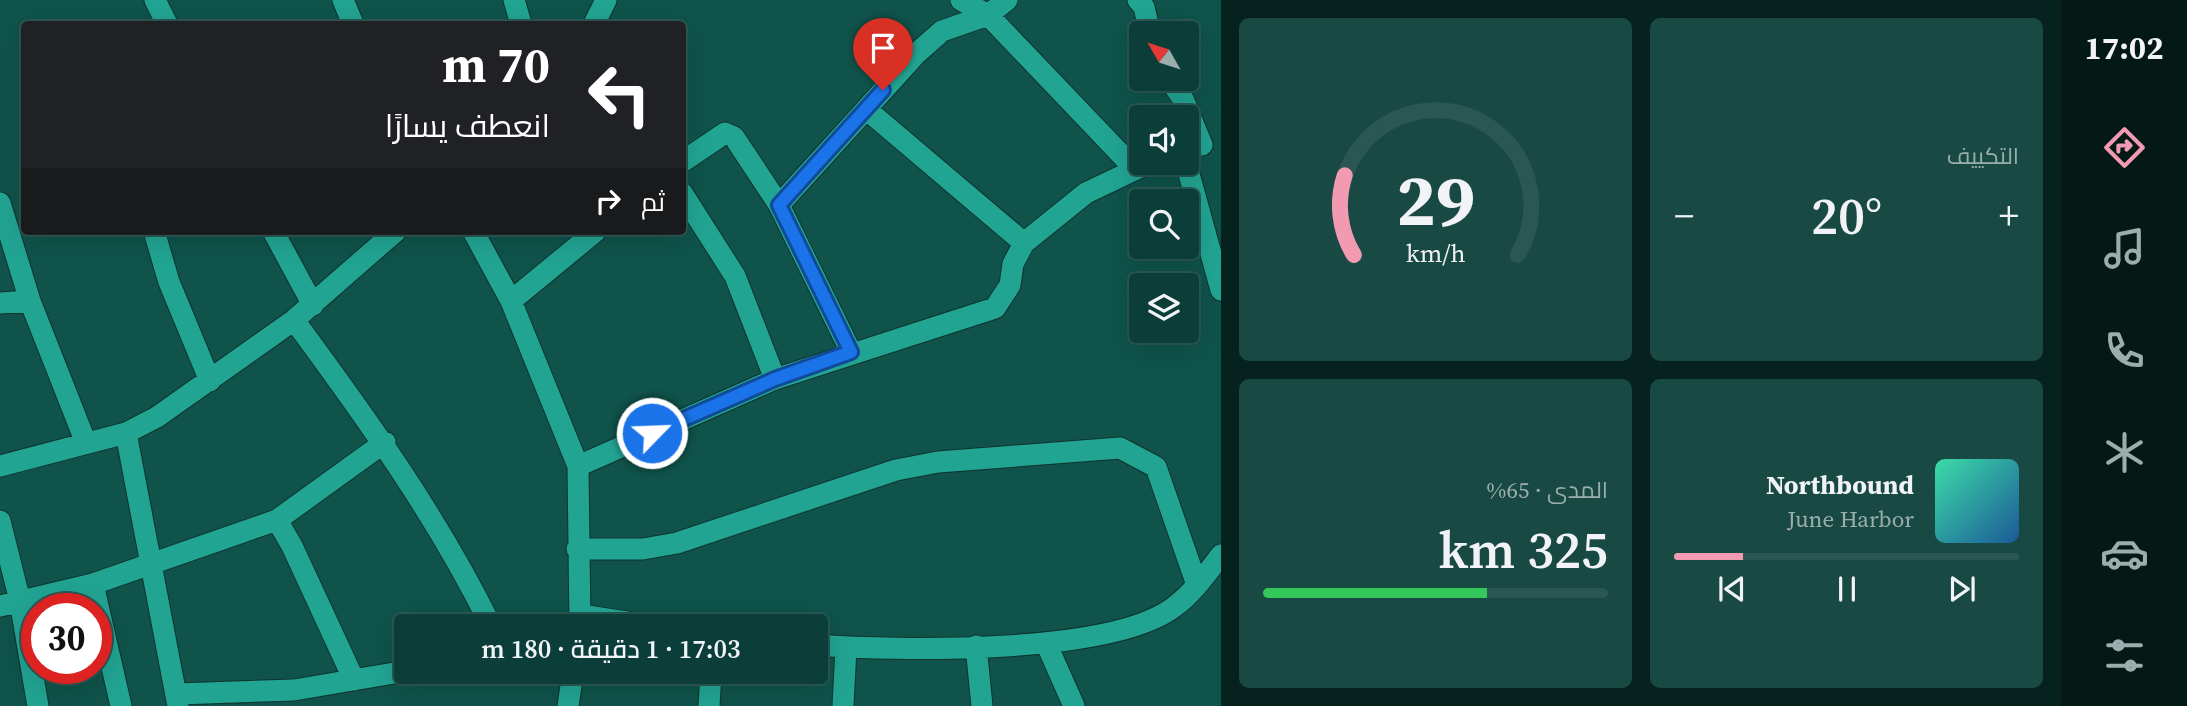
<!DOCTYPE html>
<html lang="ar">
<meta charset="utf-8">
<style>
:root{--surface:#0b3e38;--page:#194943;--text:#f1f3f6;--muted:#9aaeae;--line:#2b5753;--accent:#f19ab2}
body{margin:0;font-family:"Source Serif 4",Cairo,serif;background:var(--page);color:var(--text);direction:rtl;height:100vh;display:flex;flex-direction:column;font-size:26px;white-space:nowrap}
*{box-sizing:border-box;margin:0}
p{font-size:23px;color:var(--muted)}
.icon{flex:none;width:38px;height:38px;fill:none;stroke:currentColor;stroke-width:2;stroke-linecap:round;stroke-linejoin:round}
.map{position:relative;flex:1;overflow:hidden;direction:ltr}
.side{display:flex;flex-direction:column;gap:18px;padding:18px;background:#06221f;width:840px}
.side>*{flex:none}
.top-card{position:absolute;left:21px;top:21px;width:665px;height:214px;border-radius:7px;box-shadow:0 7px 28px #0002,0 0 0 2px var(--line);direction:rtl;background:#202124;color:#fff;overflow:hidden}
.needle{width:46px;rotate:309deg}
.tools{position:absolute;left:1129px;top:21px;display:grid;gap:14px}
.tools a{display:grid;place-items:center;width:70px;height:70px;border-radius:7px;background:var(--surface);box-shadow:0 7px 28px #0002,0 0 0 2px var(--line);font-size:35px}
.speed{position:absolute;left:21px;top:593px;display:flex;gap:14px;font-size:35px;font-weight:700;text-align:center}
.speed>*{display:grid;place-content:center;width:91px;height:91px;border-radius:50%;background:var(--surface);box-shadow:0 7px 28px #0002,0 0 0 2px var(--line);line-height:1}
.speed .limit{border:10px solid #d22;background:#fff;color:#111}
.pin{position:absolute;display:grid;place-items:center;width:60px;height:60px;color:#fff;margin:-72px -30px;border-radius:50% 50% 50% 0;rotate:-45deg;box-shadow:0 0 7px #0007}
.pin .icon{rotate:45deg}
.me{position:absolute;width:77px;margin:-38px;rotate:66deg;stroke-linejoin:round;filter:drop-shadow(0 0 5px #0008)}
.turn{display:flex;align-items:center;gap:24px;height:147px;padding:0 21px;font-size:32px}
.turn .icon{width:91px;height:91px;stroke-width:2.5}
.turn b{display:block;font-size:49px;line-height:60px}
.then{display:flex;align-items:center;height:66px;padding:0 21px;background:#0003;gap:14px;font-size:26px}
.big{font-size:52px;font-weight:600;line-height:1.1}
.side .card{flex:1;display:flex;flex-direction:column;justify-content:center;gap:10px;min-width:0;padding:0 24px;border-radius:10px;background:var(--page)}
.side .dial{align-items:center;gap:0}
.dial svg{height:182px;overflow:visible;fill:none;stroke:var(--line);stroke-width:7;stroke-linecap:round;text-anchor:middle}
.dial text{fill:var(--text);stroke:none}
.song{display:flex;align-items:center;gap:21px}
.cover{width:84px;height:84px;border-radius:10px;background:linear-gradient(135deg,hsl(160 70% 55%),hsl(210 70% 35%))}
.played{height:7px;border-radius:4px;background:linear-gradient(90deg,var(--accent) 20%,var(--line) 20%)}
.keys{display:flex;justify-content:space-around;direction:ltr}
.heat{display:flex;justify-content:space-between;align-items:center;font-size:38px;direction:ltr}
.charge{height:10px;border-radius:5px;background:linear-gradient(90deg,#34c759 65%,var(--line) 0)}
.side .tiles{flex:1;display:grid;gap:18px;grid-template-columns:repeat(2,1fr)}
.trip{position:absolute;left:394px;top:614px;width:434px;height:70px;border-radius:7px;background:var(--surface);box-shadow:0 7px 28px #0002,0 0 0 2px var(--line);font-weight:600;line-height:70px;text-align:center;direction:rtl}
main{display:flex;flex:1;min-height:0}
.dock{display:flex;flex-direction:column;width:126px;justify-content:space-around;align-items:center;background:#041916;color:var(--muted)}
.dock .icon{width:49px;height:49px}
.dock .active{color:var(--accent)}
.dock b{font-size:32px;color:var(--text)}
.map>svg:first-child{display:block}
</style>
<main>
<nav class="dock">
<b>17:02</b>
<svg class="icon active" aria-label="directions" viewBox="0 0 24 24"><path d="M12 3l9 9-9 9-9-9zM9 14v-3h6M13 9l2 2-2 2"/></svg>
<svg class="icon" aria-label="music" viewBox="0 0 24 24"><path d="M9 18V5l10-2v13"/><circle cx="6" cy="18" r="3"/><circle cx="16" cy="16" r="3"/></svg>
<svg class="icon" aria-label="phone" viewBox="0 0 24 24"><path d="M5 4h4l2 5-3 2q2 4 5 5l2-3 5 2v4C11 20 4 13 5 4z"/></svg>
<svg class="icon" aria-label="climate" viewBox="0 0 24 24"><path d="M12 3v18M4 7l16 10M4 17L20 7"/></svg>
<svg class="icon" aria-label="car" viewBox="0 0 24 24"><path d="M5 17H2v-5l4-1 3-4h7l3 4 3 1v5h-3M9 17h6M6 11h13"/><circle cx="7" cy="17" r="2"/><circle cx="17" cy="17" r="2"/></svg>
<svg class="icon" aria-label="filters" viewBox="0 0 24 24"><path d="M4 7h16M4 17h16"/><circle cx="9" cy="7" r="2"/><circle cx="15" cy="17" r="2"/></svg>
</nav>
<section class="side">
<div class="tiles">
<div class="card"><p>التكييف</p>
<div class="heat"><a>−</a><b class="big">20°</b><a>+</a></div>
</div>
<div class="card dial"><svg viewBox="0 0 100 80">
<path d="M14 69A42 42 0 1 1 86 69"/>
<path d="M14 69A42 42 0 0 1 10 34" stroke="#f19ab2"/>
<text x="50" y="56" font-size="32" font-weight="700">29</text>
<text x="50" y="72" font-size="11">km/h</text>
</svg></div>
<div class="card">
<div class="song"><i class="cover"></i><div><b>Northbound</b><p>June Harbor</p></div></div>
<div class="played"></div>
<div class="keys"><svg class="icon" aria-label="previous" viewBox="0 0 24 24"><path d="M18 5L8 12l10 7zM5 5v14"/></svg><svg class="icon" aria-label="pause" viewBox="0 0 24 24"><path d="M8 5v14M16 5v14"/></svg><svg class="icon" aria-label="next" viewBox="0 0 24 24"><path d="M6 5l10 7-10 7zM19 5v14"/></svg></div>
</div>
<div class="card"><p>المدى · 65%</p><b class="big">325 km</b><div class="charge"></div></div>
</div>
</section>
<div class="map">
<svg width="1221" height="706" viewBox="0 0 1221 706">
<rect width="100%" height="100%" fill="#0f534a"/>
<g fill="none" stroke-linecap="round" stroke-linejoin="round">
<!-- minor casing -->
<g stroke="#0f342f" stroke-width="23">
<path id="minor" d="M155,0L167,24
M343,0L353,24
M514,0L521,24
M961,0L988,15L1134,168
M1138,0L1144,7L1150,33
M594,24L606,0
M1169,79L1183,99L1202,145
M866,109L1024,243
M682,162L725,133L734,137L779,205L851,352
M1186,163L1221,290
M682,193L735,276L775,379
M0,203L30,301L86,443
M779,205L917,53L942,31L988,15L1007,0
M154,231L169,282L210,381
M273,231L313,305
M473,231L511,301L578,466L580,626
M511,301L596,231
M0,303L30,301
M294,320C367,419 437,516 491,626
M126,433L178,706
M0,466L126,433L157,417L294,320L396,231
M578,466L775,379L995,308L1010,285L1013,264L1024,243L1086,193L1149,163
M277,520L292,546L354,680
M0,521L20,601L38,706
M577,549H643L677,543L896,470L938,462L1120,448L1156,467L1197,585
M93,584L121,706
M0,606L93,584L277,520L385,442
M581,615L652,626
M1046,643L1074,706
M816,645C897,651 1111,655 1174,607C1193,593 1207,573 1221,555
M976,646L982,706
M177,694L294,690L406,671
M568,706L573,672
M709,706L711,672
M843,706L846,648"/>
</g>
<!-- minor -->
<use href="#minor" stroke="#22a493" stroke-width="21"/>
</g>
<g fill="none" stroke-linecap="round" stroke-linejoin="round">
<!-- route casing -->
<g stroke="#114b97" stroke-width="18">
<path id="route" d="M652,433L775,379L851,352L779,205L883,90"/>
</g>
<!-- route -->
<use href="#route" stroke="#1a73e8" stroke-width="12"/>
</g>
</svg>
<div class="tools">
<a><svg class="needle" viewBox="-14 -14 28 28"><path d="M0-13l5 13h-10z" fill="#e53935"/><path d="M0 13l5-13h-10z" fill="#9aaeae"/></svg></a>
<a><svg class="icon" aria-label="sound" viewBox="0 0 24 24"><path d="M4 9h4l5-4v14l-5-4H4zM17 9q2 3 0 6"/></svg></a>
<a><svg class="icon" aria-label="search" viewBox="0 0 24 24"><circle cx="10" cy="10" r="6"/><path d="M15 15l6 6"/></svg></a>
<a><svg class="icon" aria-label="layers" viewBox="0 0 24 24"><path d="M12 4l9 5-9 5-9-5zM3 14l9 5 9-5"/></svg></a>
</div>
<div class="speed"><div class="limit">30</div></div>
<div class="pin" style="left:883px;top:90px;background:#d93025"><svg class="icon" aria-label="arrive" viewBox="0 0 24 24"><path d="M6 21V4h12l-3 4 3 4H6"/></svg></div>
<svg class="me" style="left:652px;top:433px" viewBox="-20 -20 40 40"><circle r="17" fill="#1a73e8" stroke="#fff" stroke-width="3"/><path d="M0-11L8 9 0 5-8 9z" fill="#fff"/></svg>
<div class="trip">17:03 · 1 دقيقة · 180 m</div>
<div class="top-card">
<div class="turn"><svg class="icon" aria-label="left" viewBox="0 0 24 24"><path d="M17 20v-9H6M10 6l-5 5 5 5"/></svg><div><b>70 m</b>انعطف يسارًا</div></div>
<div class="then">ثم<svg class="icon" aria-label="right" viewBox="0 0 24 24"><path d="M7 20v-9h11M14 6l5 5-5 5"/></svg></div>
</div>
</div>
</main>
